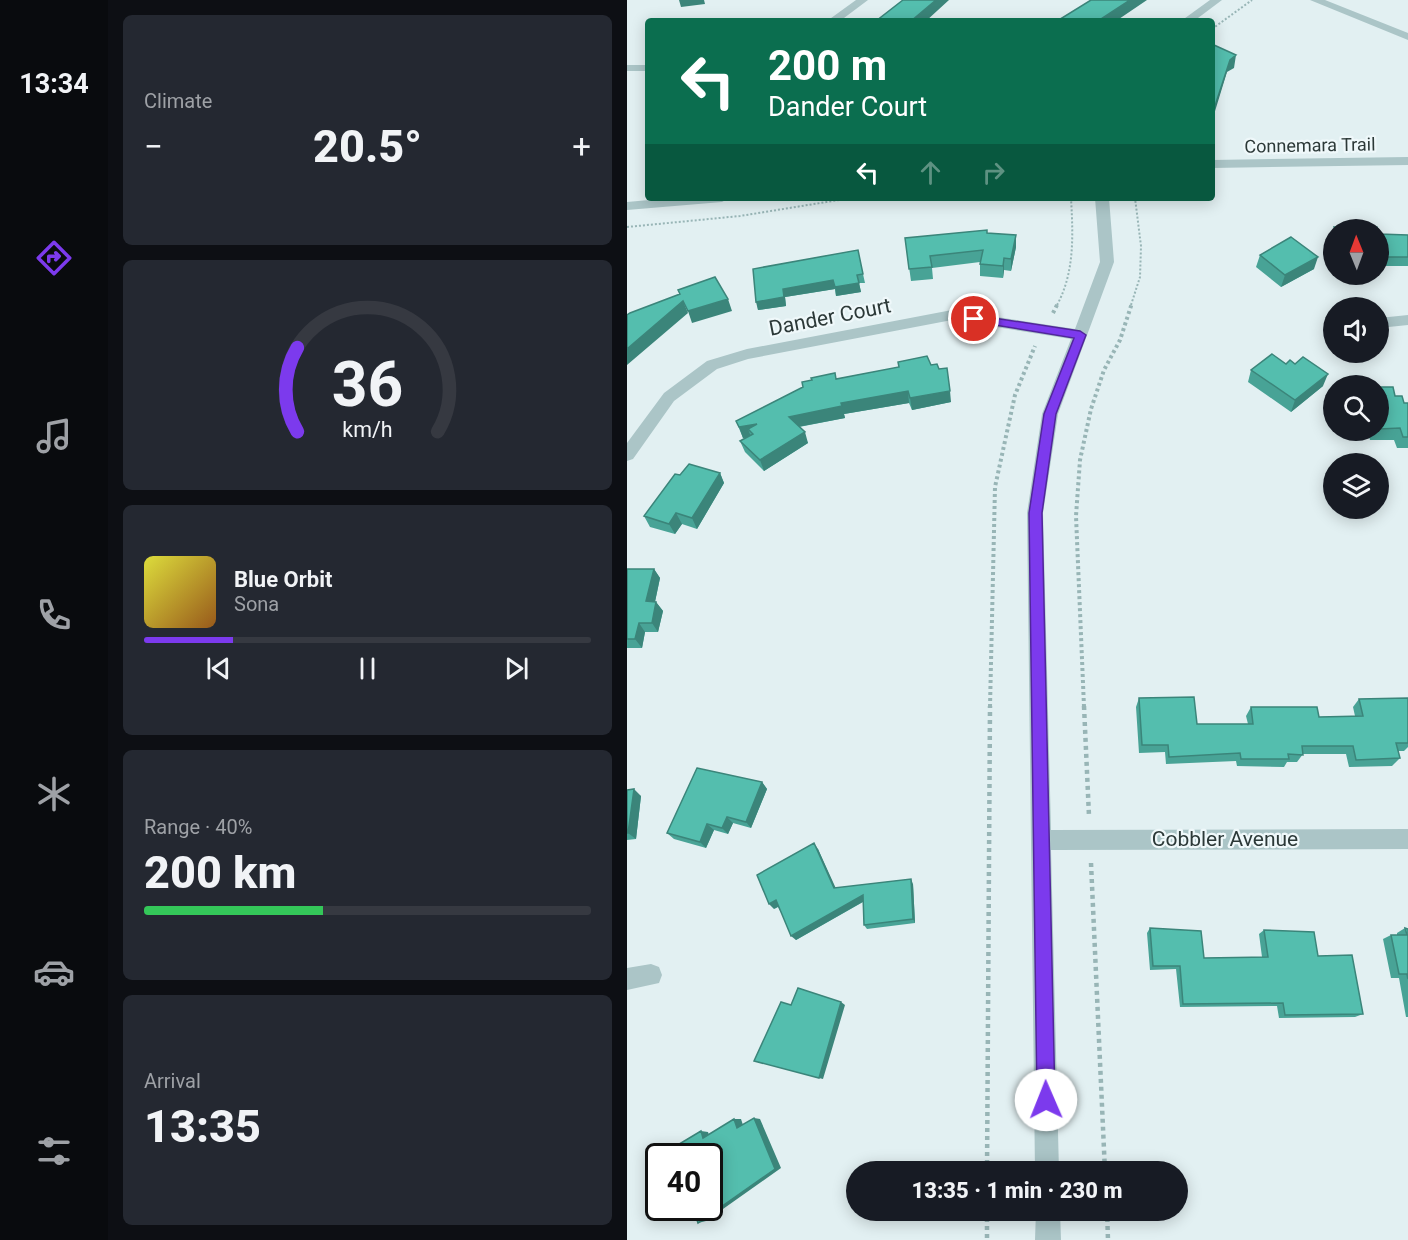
<!DOCTYPE html>
<meta charset="utf-8">
<style>
:root{--surface:#171b24;--page:#242831;--text:#f1f3f6;--muted:#9ea1a6;--line:#363941;--accent:#7c3aed}
body{margin:0;font-family:Roboto,sans-serif;background:var(--page);color:var(--text);height:100vh;display:flex;flex-direction:column;font-size:22px;white-space:nowrap}
*{box-sizing:border-box;margin:0}
p{font-size:20px;color:var(--muted)}
.icon{flex:none;width:33px;height:33px;fill:none;stroke:currentColor;stroke-width:2;stroke-linecap:round;stroke-linejoin:round}
.map{position:relative;flex:1;overflow:hidden}
.details{display:flex;flex-direction:column;gap:15px;padding:15px;background:#0d0f14;width:519px}
.details>*{flex:none}
.banner{position:absolute;left:18px;top:18px;width:570px;height:183px;border-radius:6px;box-shadow:0 3px 15px #0003;background:#0b6e4f;color:#fff;overflow:hidden}
.needle{width:39px;rotate:359deg}
.fabs{position:absolute;left:696px;top:219px;display:grid;gap:12px}
.fabs a{display:grid;place-items:center;width:66px;height:66px;border-radius:50%;background:var(--surface);box-shadow:0 3px 15px #0003;font-size:30px}
.speed{position:absolute;left:18px;top:1143px;display:flex;gap:12px;font-size:30px;font-weight:700;text-align:center}
.speed>*{display:grid;place-content:center;width:78px;height:78px;border-radius:50%;background:var(--surface);box-shadow:0 3px 15px #0003;line-height:1}
.speed .limit{border:3px solid #111;border-radius:9px;background:#fff;color:#111}
.pin{position:absolute;display:grid;place-items:center;width:51px;height:51px;color:#fff;margin:-26px;border:3px solid #fff;border-radius:50%;box-shadow:0 2px 6px #0007}
.me{position:absolute;width:66px;margin:-33px;rotate:359deg;stroke-linejoin:round;filter:drop-shadow(0 0 4px #0008)}
.turn{display:flex;align-items:center;gap:21px;height:126px;padding:0 24px;font-size:27px}
.turn .icon{width:78px;height:78px;stroke-width:2.5}
.turn b{display:block;font-size:42px;line-height:51px}
.lanes{display:flex;align-items:center;height:57px;padding:0 24px;background:#0003;justify-content:center;gap:30px;direction:ltr}
.lanes .off{opacity:.35}
.big{font-size:45px;font-weight:800;line-height:1.1}
.details .tile{flex:1;display:flex;flex-direction:column;justify-content:center;gap:9px;min-width:0;padding:0 21px;border-radius:9px;background:var(--page)}
.details .dial{align-items:center;gap:0}
.dial svg{height:156px;overflow:visible;fill:none;stroke:var(--line);stroke-width:7;stroke-linecap:round;text-anchor:middle}
.dial text{fill:var(--text);stroke:none}
.song{display:flex;align-items:center;gap:18px}
.cover{width:72px;height:72px;border-radius:9px;background:linear-gradient(135deg,hsl(60 70% 55%),hsl(30 70% 35%))}
.played{height:6px;border-radius:3px;background:linear-gradient(90deg,var(--accent) 20%,var(--line) 20%)}
.keys{display:flex;justify-content:space-around;direction:ltr}
.heat{display:flex;justify-content:space-between;align-items:center;font-size:33px;direction:ltr}
.charge{height:9px;border-radius:4px;background:linear-gradient(90deg,#34c759 40%,var(--line) 0)}
.trip{position:absolute;left:219px;top:1161px;width:342px;height:60px;border-radius:30px;background:var(--surface);box-shadow:0 3px 15px #0003;font-weight:800;line-height:60px;text-align:center}
main{display:flex;flex:1;min-height:0}
.tabs{display:flex;flex-direction:column;width:108px;justify-content:space-around;align-items:center;background:#090b0e;color:var(--muted)}
.tabs .icon{width:42px;height:42px}
.tabs .current{color:var(--accent)}
.tabs b{font-size:27px;color:var(--text)}
.map>svg:first-child{display:block}
</style>
<main>
<nav class="tabs">
<b>13:34</b>
<svg class="icon current" aria-label="directions" viewBox="0 0 24 24"><path d="M12 3l9 9-9 9-9-9zM9 14v-3h6M13 9l2 2-2 2"/></svg>
<svg class="icon" aria-label="music" viewBox="0 0 24 24"><path d="M9 18V5l10-2v13"/><circle cx="6" cy="18" r="3"/><circle cx="16" cy="16" r="3"/></svg>
<svg class="icon" aria-label="phone" viewBox="0 0 24 24"><path d="M5 4h4l2 5-3 2q2 4 5 5l2-3 5 2v4C11 20 4 13 5 4z"/></svg>
<svg class="icon" aria-label="climate" viewBox="0 0 24 24"><path d="M12 3v18M4 7l16 10M4 17L20 7"/></svg>
<svg class="icon" aria-label="car" viewBox="0 0 24 24"><path d="M5 17H2v-5l4-1 3-4h7l3 4 3 1v5h-3M9 17h6M6 11h13"/><circle cx="7" cy="17" r="2"/><circle cx="17" cy="17" r="2"/></svg>
<svg class="icon" aria-label="filters" viewBox="0 0 24 24"><path d="M4 7h16M4 17h16"/><circle cx="9" cy="7" r="2"/><circle cx="15" cy="17" r="2"/></svg>
</nav>
<section class="details">
<div class="tile"><p>Climate</p>
<div class="heat"><a>−</a><b class="big">20.5°</b><a>+</a></div>
</div>
<div class="tile dial"><svg viewBox="0 0 100 80">
<path d="M14 69A42 42 0 1 1 86 69"/>
<path d="M14 69A42 42 0 0 1 14 26" stroke="#7c3aed"/>
<text x="50" y="56" font-size="32" font-weight="700">36</text>
<text x="50" y="72" font-size="11">km/h</text>
</svg></div>
<div class="tile">
<div class="song"><i class="cover"></i><div><b>Blue Orbit</b><p>Sona</p></div></div>
<div class="played"></div>
<div class="keys"><svg class="icon" aria-label="previous" viewBox="0 0 24 24"><path d="M18 5L8 12l10 7zM5 5v14"/></svg><svg class="icon" aria-label="pause" viewBox="0 0 24 24"><path d="M8 5v14M16 5v14"/></svg><svg class="icon" aria-label="next" viewBox="0 0 24 24"><path d="M6 5l10 7-10 7zM19 5v14"/></svg></div>
</div>
<div class="tile"><p>Range · 40%</p><b class="big">200 km</b><div class="charge"></div></div>
<div class="tile"><p>Arrival</p><b class="big">13:35</b></div>
</section>
<div class="map">
<svg width="781" height="1240" viewBox="0 0 781 1240">
<rect width="100%" height="100%" fill="#e2f0f2"/>
<g fill="none" stroke-linecap="round" stroke-linejoin="round">
<!-- path-far2 -->
<path stroke="#98b5b6" stroke-width="2" stroke-dasharray="2 2" stroke-linecap="butt" d="M585,29L625,0
M0,227L113,216L224,198
M430,305C448,272 446,234 444,198
M504,305L513,277L514,246L508,198"/>
<!-- path-far1 -->
<path stroke="#98b5b6" stroke-width="4" stroke-dasharray="3 3" stroke-linecap="butt" d="M426,313L431,303
M363,707L368,487L388,395L408,346
M457,707L449,516L453,460L464,409L477,370L493,340L505,303"/>
<!-- path -->
<path stroke="#98b5b6" stroke-width="4.5" stroke-dasharray="4 4" stroke-linecap="butt" d="M457,706L462,816
M464,863L478,1172
M360,1172L363,706
M360,1210V1240
M480,1210L481,1240"/>
<!-- minor -->
<path fill="#abc5c7" fill-rule="evenodd" d="M229,0H241L213,21H200Z
M583,0H595L567,21H554Z
M683,0H698L781,33V40Z
M0,65H21V71H0Z
M781,157V165L585,168V160Z
M45,198H102L95,202L0,210V202Z
M468,198H482L487,262L431,414L416,513L424,830L781,829V849L424,850L432,1172H408L400,513L415,414L444,339L325,320L121,359L90,369L47,401L6,459L0,461V443L37,393L80,361L120,349L325,310L448,329L473,262Z
M781,315V325L752,328V318Z
M24,964L32,967L35,975L32,983L0,990V968Z
M409,1210H433L434,1240H408Z"/>
</g>
<!-- wall -->
<path fill="#48a396" d="M706,230V244L704,236Z
M752,232V234L781,235V266H752Z
M360,233L389,247L384,271L377,270L376,278L353,276V262L305,268L306,279L284,281L278,238Z
M633,255L687,269L654,287L629,267Z
M126,269L236,274L238,283H232L234,292L209,296L208,289L158,297L159,306L131,310Z
M271,362L304,365L324,402L285,410L282,403L217,414L218,418L172,427L181,443L137,471L118,452L113,441L120,438H116L109,421L209,379L272,367Z
M659,364H668L696,386L664,412L621,382L624,370Z
M752,387L768,396L777,403H781V448H770L767,440H743L740,430H752Z
M93,473L97,483L70,529L55,524L48,534L23,527L17,516L53,475Z
M0,569H27L33,578L28,602H29L36,611L31,632H18L15,648H0Z
M512,698L570,724H621L619,716L624,707L692,717L728,716L726,707L732,699L781,698V747L777,751H771L773,758L765,766L722,767L719,754H676L670,762H660L657,767L610,766L609,761L539,764L538,752L512,753L509,707Z
M135,782L140,789L124,828L106,823L101,834L87,830L79,848L47,839L40,833Z
M0,790L14,796L9,839L0,840Z
M191,849L208,888L286,884L288,923L240,929L237,925L236,902L169,940L151,907L147,909Z
M523,928L577,958L635,957L632,934L637,930L691,956L736,1014L728,1017L652,1018L650,1006L553,1007L549,969L523,970L520,933Z
M778,928L781,929V1017H779L772,978H764L756,939L764,935H770V933Z"/>
<!-- shaded-wall -->
<path fill="#3b857a" d="M52,0H78H77L78,4L54,7Z
M309,0H322L299,21H284Z
M503,0H520L489,21H471Z
M609,55L607,68L600,72L585,121L586,112L603,60Z
M389,235V247L384,271V259Z
M691,257L687,269L654,287L658,275Z
M377,258V270L376,278V266Z
M206,280L208,289L158,297L159,306L131,310L129,302L156,289Z
M232,283L234,292L209,296L208,287Z
M101,299L105,311L65,323L61,311Z
M56,301L61,313L0,365V349Z
M701,374L696,386L664,412L668,400Z
M281,391L282,403L217,414L214,403Z
M323,391L324,402L285,410L283,398Z
M215,406L218,418L165,428L162,417Z
M130,424L121,429L124,437L116,438L112,427Z
M178,432L181,443L137,471L133,460Z
M93,473L97,483L70,529L65,518Z
M49,513L55,524L48,534L42,524Z
M27,569L33,578L26,611L19,601Z
M29,602L36,611L31,632L25,623Z
M12,623L18,632L15,648L8,639Z
M135,782L140,789L124,828L119,822Z
M7,789L14,796L9,839L1,833Z
M100,817L106,823L101,834L95,828Z
M80,824L87,830L79,848L73,842Z
M187,843L191,849L211,893L207,888Z
M284,879L286,884L288,923L286,919Z
M236,895L239,900L169,940L164,936Z
M149,900L154,905L147,909L142,904Z
M214,1002L218,1005L196,1079L192,1078Z
M127,1118L133,1119L154,1168L79,1221L71,1223Z
M107,1119H114L117,1128H110Z
M74,1131L81,1132L83,1138H76Z"/>
<!-- building -->
<path fill="#54beae" stroke="#3b857a" stroke-width="1.5" d="M276,0H309L284,21H249Z
M464,0H503L471,21H430Z
M587,45L609,55L603,60L586,112H585V47Z
M707,227H750L751,230H708Z
M360,230V233L389,235L384,259L377,258L376,266L353,264L356,250L303,256L305,267L282,269L278,238Z
M752,232V234L781,235V257H752Z
M664,237L691,257L658,275L633,255Z
M231,250L236,274L230,275L232,283L208,287L206,280L156,289L157,297L129,302L126,269Z
M88,277L101,299L61,311L56,301L0,349V315L3,313L53,294L51,290Z
M645,354L659,364L663,360L668,364L676,357L701,374L668,400L624,370Z
M300,356L304,365L310,364L312,369L320,368L323,391L283,398L281,391L214,403L215,406L162,417L178,432L133,460L113,441L126,434L121,429L130,424L112,427L109,421L176,387L175,382L185,380L184,378L208,373L209,379L272,367L271,362Z
M752,387H766L768,396H775L777,403H781V437H776L773,428L752,429Z
M62,464L93,473L65,518L49,513L42,524L17,516L48,474L53,475Z
M0,569H27L19,601L29,602L25,623H12L8,639H0Z
M567,697L570,724H626L624,707H690L692,717L736,716L732,699L781,698V743H769L773,758L729,760L726,746H675L676,755L661,754L662,759H614L613,753L542,757L541,745H515L512,698Z
M70,768L135,782L119,822L100,817L95,828L80,824L73,842L40,833Z
M7,789L1,833H0V790Z
M187,843L207,888L284,879L286,919L237,925L236,895L164,936L149,900L142,904L130,875Z
M523,928L574,931L577,958L641,957L637,930L687,932L691,956L725,955L736,1014L658,1015L656,1003L556,1004L553,966H526Z
M778,928L781,929V979L780,974H772L764,935H780Z
M171,988L214,1002L192,1078L127,1061L154,1002L164,1005Z
M127,1118L148,1169L71,1223L66,1208H82V1156H34V1155L74,1131L76,1138L107,1119L110,1128Z"/>
<!-- route -->
<path fill="#7c3aed" stroke="#51269a" stroke-width="1.5" d="M347,315L453,331L459,335L429,414L415,513L428,1100L425,1107L419,1109L413,1107L410,1100L402,513L417,414L447,338L343,321L342,319Z"/>
<g text-anchor="middle" dominant-baseline="central" stroke-width="4.5" stroke-linejoin="round" paint-order="stroke">
<!-- far-street labels -->
<g font-size="18" fill="#2c3938" stroke="#eff8fa">
<text transform="translate(683 145) rotate(-1)">Connemara Trail</text>
</g>
<!-- street labels -->
<g font-size="21" fill="#2c3938" stroke="#eff8fa">
<text transform="translate(203 317) rotate(-11)">Dander Court</text>
<text x="598" y="839">Cobbler Avenue</text>
</g>
</g>
</svg>
<div class="fabs">
<a><svg class="needle" viewBox="-14 -14 28 28"><path d="M0-13l5 13h-10z" fill="#e53935"/><path d="M0 13l5-13h-10z" fill="#9ea1a6"/></svg></a>
<a><svg class="icon" aria-label="sound" viewBox="0 0 24 24"><path d="M4 9h4l5-4v14l-5-4H4zM17 9q2 3 0 6"/></svg></a>
<a><svg class="icon" aria-label="search" viewBox="0 0 24 24"><circle cx="10" cy="10" r="6"/><path d="M15 15l6 6"/></svg></a>
<a><svg class="icon" aria-label="layers" viewBox="0 0 24 24"><path d="M12 4l9 5-9 5-9-5zM3 14l9 5 9-5"/></svg></a>
</div>
<div class="speed"><div class="limit">40</div></div>
<div class="pin" style="left:347px;top:319px;background:#d93025"><svg class="icon" aria-label="arrive" viewBox="0 0 24 24"><path d="M6 21V4h12l-3 4 3 4H6"/></svg></div>
<svg class="me" style="left:419px;top:1100px" viewBox="-20 -20 40 40"><circle r="19" fill="#fff"/><path d="M0-13L10 11 0 6-10 11z" fill="#7c3aed"/></svg>
<div class="trip">13:35 · 1 min · 230 m</div>
<div class="banner">
<div class="turn"><svg class="icon" aria-label="left" viewBox="0 0 24 24"><path d="M17 20v-9H6M10 6l-5 5 5 5"/></svg><div><b>200 m</b>Dander Court</div></div>
<div class="lanes"><svg class="icon" aria-label="left" viewBox="0 0 24 24"><path d="M17 20v-9H6M10 6l-5 5 5 5"/></svg><svg class="icon off" aria-label="ahead" viewBox="0 0 24 24"><path d="M12 20V5M6 11l6-6 6 6"/></svg><svg class="icon off" aria-label="right" viewBox="0 0 24 24"><path d="M7 20v-9h11M14 6l5 5-5 5"/></svg></div>
</div>
</div>
</main>
